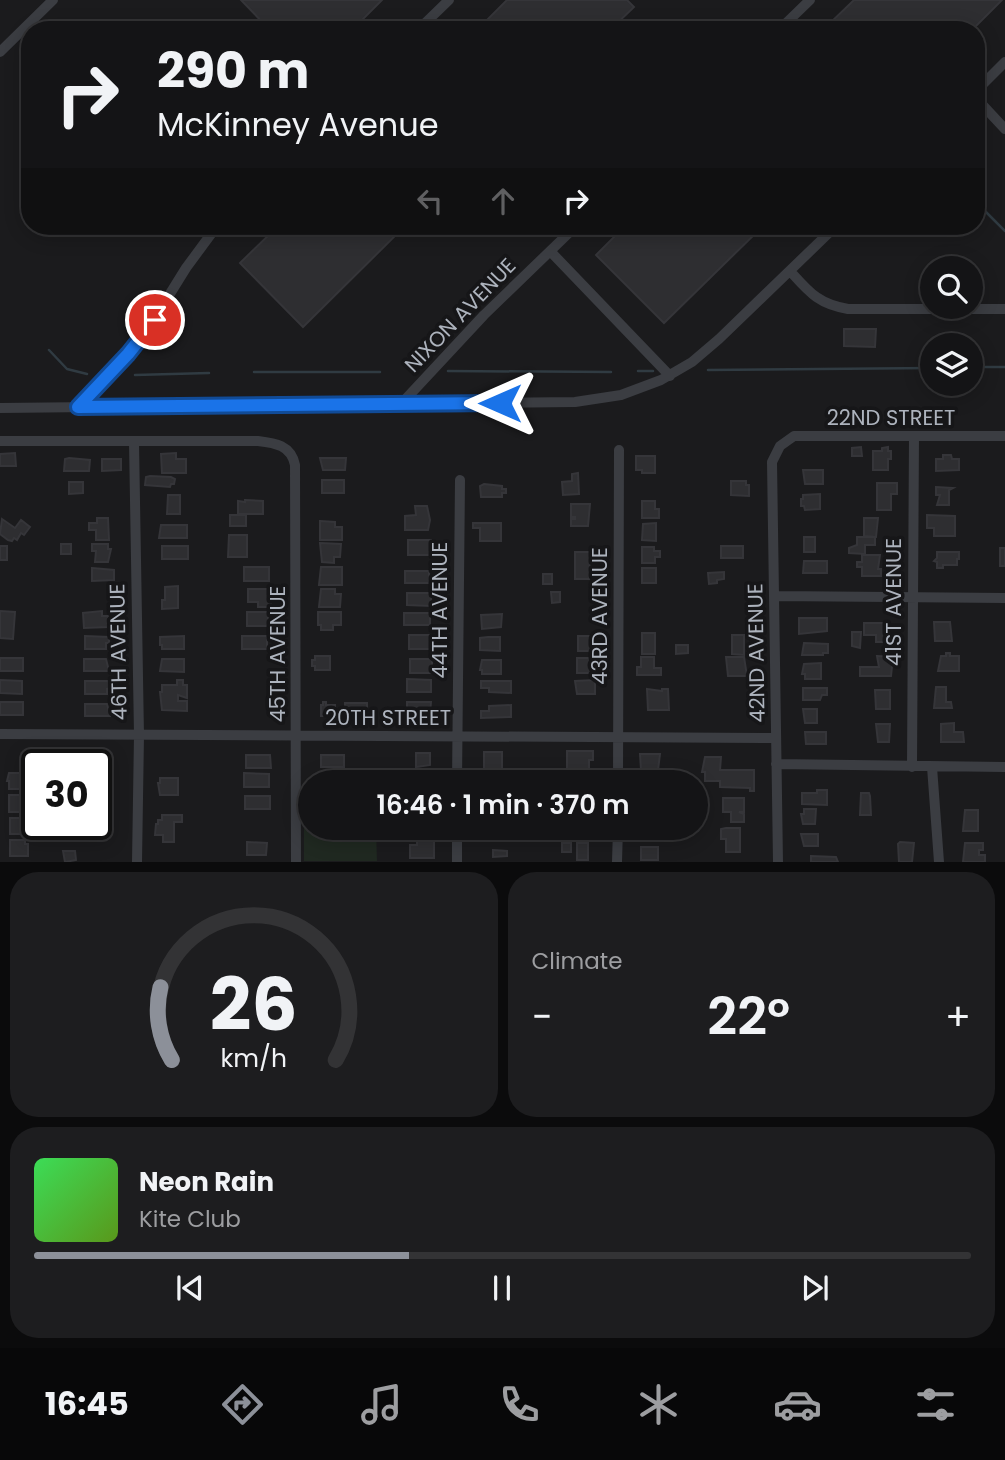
<!DOCTYPE html>
<meta charset="utf-8">
<style>
:root{--surface:#141416;--page:#1d1d1f;--text:#f1f3f6;--muted:#9d9ea1;--line:#333335;--accent:#8c9099}
body{margin:0;font-family:Poppins,sans-serif;background:var(--page);color:var(--text);height:100vh;display:flex;flex-direction:column;font-size:26px;white-space:nowrap}
*{box-sizing:border-box;margin:0}
p{font-size:23px;color:var(--muted)}
.icon{flex:none;width:38px;height:38px;fill:none;stroke:currentColor;stroke-width:2;stroke-linecap:round;stroke-linejoin:round}
.map{position:relative;height:862px;overflow:hidden}
.side{display:flex;flex-direction:column;gap:10px;padding:10px;background:#0b0b0c;flex:1}
.side>*{flex:none}
.top-card{position:absolute;left:21px;top:21px;width:964px;height:214px;border-radius:28px;box-shadow:0 4px 18px #0003,0 0 0 2px var(--line);background:#141416;color:var(--text);overflow:hidden}
.tools{position:absolute;left:920px;top:256px;display:grid;gap:14px}
.tools a{display:grid;place-items:center;width:63px;height:63px;border-radius:50%;background:var(--surface);box-shadow:0 4px 18px #0003,0 0 0 2px var(--line);font-size:35px}
.speed{position:absolute;left:21px;top:749px;display:flex;gap:14px;font-size:35px;font-weight:700;text-align:center}
.speed>*{display:grid;place-content:center;width:91px;height:91px;border-radius:50%;background:var(--surface);box-shadow:0 4px 18px #0003,0 0 0 2px var(--line);line-height:1}
.speed .limit{border:4px solid #111;border-radius:10px;background:#fff;color:#111}
.pin{position:absolute;display:grid;place-items:center;width:60px;height:60px;color:#fff;margin:-30px;border:4px solid #fff;border-radius:50%;box-shadow:0 2px 7px #0007}
.me{position:absolute;width:77px;margin:-38px;rotate:270deg;stroke-linejoin:round;filter:drop-shadow(0 0 5px #0008)}
.turn{display:flex;align-items:center;gap:24px;height:147px;padding:0 21px;font-size:32px}
.turn .icon{width:91px;height:91px;stroke-width:2.5}
.turn b{display:block;font-size:49px;line-height:60px}
.lanes{display:flex;align-items:center;height:66px;padding:0 21px;background:#0003;justify-content:center;gap:35px;direction:ltr}
.lanes .off{opacity:.35}
.big{font-size:52px;font-weight:600;line-height:1.1}
.side .widget{flex:1;display:flex;flex-direction:column;justify-content:center;gap:10px;min-width:0;padding:0 24px;border-radius:28px;background:var(--page)}
.side .dial{align-items:center;gap:0}
.dial svg{height:182px;overflow:visible;fill:none;stroke:var(--line);stroke-width:7;stroke-linecap:round;text-anchor:middle}
.dial text{fill:var(--text);stroke:none}
.song{display:flex;align-items:center;gap:21px}
.cover{width:84px;height:84px;border-radius:10px;background:linear-gradient(135deg,hsl(130 70% 55%),hsl(90 70% 35%))}
.played{height:7px;border-radius:4px;background:linear-gradient(90deg,var(--accent) 40%,var(--line) 40%)}
.keys{display:flex;justify-content:space-around;direction:ltr}
.heat{display:flex;justify-content:space-between;align-items:center;font-size:38px;direction:ltr}
.side .tiles{flex:1;display:grid;gap:10px;grid-template-columns:1fr 1fr}
.widget:last-child{grid-column:span 2}
.trip{position:absolute;left:298px;top:770px;width:410px;height:70px;border-radius:35px;background:var(--surface);box-shadow:0 4px 18px #0003,0 0 0 2px var(--line);font-weight:600;line-height:70px;text-align:center}
.menu{display:flex;height:112px;justify-content:space-around;align-items:center;background:#080809;color:var(--muted)}
.menu .icon{width:49px;height:49px}
.menu .selected{color:var(--accent)}
.menu b{font-size:32px;color:var(--text)}
.map>svg:first-child{display:block}
</style>
<div class="map">
<svg width="1005" height="862" viewBox="0 0 1005 862">
<rect width="100%" height="100%" fill="#1b1b1d"/>
<!-- green -->
<path fill="#202921" d="M304,819H310V828H376L377,861H304Z"/>
<g fill="none" stroke-linecap="round" stroke-linejoin="round">
<!-- stream -->
<path stroke="#303b42" stroke-width="2.5" d="M976,202L1005,231
M49,350L67,369L87,374
M971,367H1005
M708,370L933,368
M448,371L611,372
M638,371H653
M254,372H380
M135,375L209,373"/>
</g>
<!-- building -->
<path fill="#2e2e31" stroke="#353539" stroke-width="2" d="M241,0H382L352,30H270Z
M507,0H627L634,7L610,30H477Z
M854,0H1002L972,30H832L828,25Z
M278,226H405L303,327L240,263Z
M625,226H763L664,323L596,255Z
M844,329H876L875,347L844,346Z
M861,447L862,456H852V448Z
M888,447V451H891V459H888V470H873V451H882V448Z
M15,453L16,466H0V454Z
M176,453V459H186V473H162L161,454Z
M943,455H951L952,459H959V470L936,471V459H943Z
M636,456H655V473H642V470H636Z
M69,458L90,460L89,471H64L65,459Z
M320,458H346L345,470H323Z
M102,459H121V470L102,471Z
M803,470H823V484H805Z
M578,473L579,494L563,495L562,482L572,481V474Z
M150,476L171,477L175,479L174,484H171L170,487L145,485L146,477Z
M322,480H344V493H322Z
M731,481H746V485H749V496L731,495Z
M69,482H83V493L69,494Z
M877,483H897V494H891V510H877Z
M484,484L502,486V489H506V493H502V497H481L480,486Z
M936,487L953,488L949,490V505H937L940,495H936Z
M820,494V509L805,510L804,506H801V499H803V495Z
M168,495H180V514H167Z
M245,500L263,501V514H238V501L245,502Z
M642,501H655V509H659V518H642Z
M571,504H590L588,526H571V519H575V517H571Z
M415,506H427L430,520L428,530H405V516L416,515Z
M230,515H246V526H230Z
M927,515L955,516V536H934V528H927Z
M97,518H108L109,540H96V530H89V523H97Z
M864,518H878L876,537L864,536Z
M2,519L15,528L21,520L30,527L24,535L21,533L17,540L14,538L12,541L8,540L0,534Z
M320,521L335,522V527H342V540H320Z
M473,523H501V541H480V528H473Z
M656,523V541L642,540L643,524Z
M161,525H187V538H159Z
M229,535H247V557H228Z
M804,537H815V552H804Z
M857,537H875V545H865V554L849,553V548L857,545Z
M408,540H431V555H408Z
M320,543L341,544L340,557H334V563L322,562Z
M61,544H71V554H61Z
M92,544H108V549H111L108,562H95L96,551H92Z
M0,546H7V560H0Z
M162,546H188V559H162Z
M721,546H743V558H721Z
M642,547H654V551H660V557H655V563H642Z
M1000,548H1005V566H1000Z
M575,552H590L592,561H590L589,579H575Z
M937,552H959V559H957V565H943V568H937V562L934,561L937,558Z
M862,555H880L878,569H881V576H862V567H857V562H862Z
M804,561H827V573H803Z
M244,567H269V581H244Z
M321,567H342V585H319Z
M92,568L114,570V580L92,581Z
M642,568H656V583H642Z
M405,571H429V583H405Z
M724,572V579L717,580V583L709,584L708,573Z
M543,574H552V584H543Z
M178,586V608L162,609V600H165V587Z
M248,589H271V607H258V602H248Z
M321,589H335V594H341L340,607H319Z
M551,592H560V602L552,603Z
M407,593H431V606L407,605Z
M0,611L15,612L13,639L0,638Z
M102,611V616H108V627L84,628L83,613Z
M247,612H268V626H247Z
M318,612H341V625H333V630H321V625H318Z
M404,613H430V625H404Z
M502,614L501,627L482,629L481,615Z
M799,618H827V631L799,634Z
M934,622H950L952,641H935Z
M864,623H889L890,642H876V635H864Z
M852,632H861L860,648L852,646Z
M642,633H655V654H642Z
M409,635H430V649H409Z
M732,635H744V655L732,654Z
M85,636L109,637V643H106V649H85Z
M184,636V649H162V645H160V637Z
M242,636H267V649H242Z
M578,636H594V651H578Z
M488,637H500V651L480,650V638Z
M804,643L828,644V653H823V655H802Z
M676,645H688V653L676,654Z
M946,653H950V656H959V671H938L941,656H946Z
M315,656H330V670H315V666H312V660H315Z
M877,656L893,657L891,676H860V667H879Z
M641,657H654V668H661V675H637V667H641Z
M726,657H744L747,676H728Z
M0,658H23V671H0Z
M577,658H593V673H577Z
M84,659H106L109,671H84Z
M162,659H184V672L160,671Z
M410,659H432V673H410Z
M482,660H501V674H482V670H480Z
M821,663V679H805V674H802L804,664Z
M407,679L431,680V692H407Z
M0,680L22,681V694L0,693Z
M177,680H183V685H187V698L178,695V701H187V711L162,710L160,692H162V685H177Z
M595,680V694H577L575,681Z
M85,681H110V689H107V694H85Z
M481,681H511V693L489,692V688H481Z
M936,687H946V702H951L952,708H934Z
M803,688H827V695H822L820,700H803Z
M647,689L662,691V689H668L669,710H648Z
M875,690H890V709H876Z
M0,702H23V715H0Z
M323,702H326V705H335V716H321V705H323Z
M407,702H431L430,714H407Z
M345,703H367V715H345Z
M85,704H107L110,716H85Z
M511,705V717L481,718V711H489V706Z
M803,709H817V723H805Z
M954,723V732H963L964,742H941V724Z
M876,724H890L889,742H878Z
M805,732H826V744H806Z
M567,751H593V760H589V770H567Z
M484,752H502V770H484Z
M416,753H430V765L416,767Z
M640,754H660L658,770H641Z
M246,755H270L271,768H246Z
M321,755H344V767H321Z
M705,757H721L720,770H754V791H750V788L720,787V781H705V772H702Z
M9,773H23V778H28L29,789H9V781H7Z
M244,773L269,774V787H244Z
M519,773H532V782H519Z
M321,774H346V782H321Z
M579,774H591V782H577Z
M401,776H426L425,782H401Z
M160,778H178V795H160L158,783H160Z
M817,790H827V805L802,804V793H817Z
M861,793H869L870,796L871,815H860Z
M9,795H22V800H26L22,812H9Z
M245,796H270V809H245Z
M723,798H744V812H739L744,814V822H731V812H723Z
M97,804L112,805V818L96,819Z
M804,809H816L815,824H803L801,814H804Z
M965,810H978V831H963Z
M162,815H182V822H174V842H163V835H155L156,824H158V820H162Z
M10,818H28V834H10Z
M405,828H429V832H405Z
M482,828H494V831H497V837L481,836Z
M574,828H588V837H575Z
M726,828H740V852H726V839H721V829Z
M801,834H818V846H804Z
M10,840H25V844H28V856H10Z
M417,841H434V858H410V845H417Z
M247,842L267,843L266,855H247Z
M900,842L914,843L912,862H899L898,844Z
M562,843H571V852H562Z
M577,843H588V860H577Z
M965,843H983V850H979V855H985V862H963Z
M641,847H658V860H641Z
M493,850L507,851V856L493,857Z
M63,851H75L76,860L65,862Z
M811,856L836,857L838,862H811Z"/>
<g fill="none" stroke-linecap="round" stroke-linejoin="round">
<!-- minor -->
<path stroke="#3b3d42" stroke-width="10" d="M418,30L449,0
M779,30L810,0
M0,52L53,0
M976,91L1005,62
M976,98L1005,129
M550,251L670,376
M790,271C809,292 818,304 848,309H1005
M402,403L484,315L576,226
M78,407L145,334L186,268L217,226
M0,408L575,402L621,395L661,380L692,362L719,339L836,226
M0,441H258C275,443 291,445 295,465L296,862
M134,442L139,735L137,862
M775,596L1005,598
M0,734L776,738
M776,764L1005,767
M912,767L914,437
M932,767L939,862
M457,782L460,480
M618,782L619,450
M457,862V828
M617,862L618,828
M778,862L772,462L780,446L794,436H1005"/>
</g>
<g fill="none" stroke-linecap="round" stroke-linejoin="round">
<!-- route casing -->
<g stroke="#114b97" stroke-width="18">
<path id="route" d="M155,320L128,354L78,407L500,403"/>
</g>
<!-- route -->
<use href="#route" stroke="#1a73e8" stroke-width="12"/>
</g>
<g text-anchor="middle" dominant-baseline="central" stroke-width="7" stroke-linejoin="round" paint-order="stroke">
<!-- street labels -->
<g font-size="21" fill="#adb3bd" stroke="#161618">
<text transform="translate(460 315) rotate(-46)">NIXON AVENUE</text>
<text x="891" y="417">22ND STREET</text>
<text transform="translate(893 602) rotate(-90)">41ST AVENUE</text>
<text transform="translate(439 610) rotate(-90)">44TH AVENUE</text>
<text transform="translate(599 616) rotate(-90)">43RD AVENUE</text>
<text transform="translate(118 652) rotate(-91)">46TH AVENUE</text>
<text transform="translate(756 653) rotate(-91)">42ND AVENUE</text>
<text transform="translate(277 654) rotate(-90)">45TH AVENUE</text>
<text x="388" y="717">20TH STREET</text>
</g>
</g>
</svg>
<div class="tools">
<a><svg class="icon" aria-label="search" viewBox="0 0 24 24"><circle cx="10" cy="10" r="6"/><path d="M15 15l6 6"/></svg></a>
<a><svg class="icon" aria-label="layers" viewBox="0 0 24 24"><path d="M12 4l9 5-9 5-9-5zM3 14l9 5 9-5"/></svg></a>
</div>
<div class="speed"><div class="limit">30</div></div>
<div class="pin" style="left:155px;top:320px;background:#d93025"><svg class="icon" aria-label="arrive" viewBox="0 0 24 24"><path d="M6 21V4h12l-3 4 3 4H6"/></svg></div>
<svg class="me" style="left:500px;top:403px" viewBox="-20 -20 40 40"><path d="M0-17L14 15 0 8-14 15z" fill="#1a73e8" stroke="#fff" stroke-width="4"/></svg>
<div class="trip">16:46 · 1 min · 370 m</div>
<div class="top-card">
<div class="turn"><svg class="icon" aria-label="right" viewBox="0 0 24 24"><path d="M7 20v-9h11M14 6l5 5-5 5"/></svg><div><b>290 m</b>McKinney Avenue</div></div>
<div class="lanes"><svg class="icon off" aria-label="left" viewBox="0 0 24 24"><path d="M17 20v-9H6M10 6l-5 5 5 5"/></svg><svg class="icon off" aria-label="ahead" viewBox="0 0 24 24"><path d="M12 20V5M6 11l6-6 6 6"/></svg><svg class="icon" aria-label="right" viewBox="0 0 24 24"><path d="M7 20v-9h11M14 6l5 5-5 5"/></svg></div>
</div>
</div>
<section class="side">
<div class="tiles">
<div class="widget dial"><svg viewBox="0 0 100 80">
<path d="M14 69A42 42 0 1 1 86 69"/>
<path d="M14 69A42 42 0 0 1 9 37" stroke="#8c9099"/>
<text x="50" y="56" font-size="32" font-weight="700">26</text>
<text x="50" y="72" font-size="11">km/h</text>
</svg></div>
<div class="widget"><p>Climate</p>
<div class="heat"><a>−</a><b class="big">22°</b><a>+</a></div>
</div>
<div class="widget">
<div class="song"><i class="cover"></i><div><b>Neon Rain</b><p>Kite Club</p></div></div>
<div class="played"></div>
<div class="keys"><svg class="icon" aria-label="previous" viewBox="0 0 24 24"><path d="M18 5L8 12l10 7zM5 5v14"/></svg><svg class="icon" aria-label="pause" viewBox="0 0 24 24"><path d="M8 5v14M16 5v14"/></svg><svg class="icon" aria-label="next" viewBox="0 0 24 24"><path d="M6 5l10 7-10 7zM19 5v14"/></svg></div>
</div>
</div>
</section>
<nav class="menu">
<b>16:45</b>
<svg class="icon selected" aria-label="directions" viewBox="0 0 24 24"><path d="M12 3l9 9-9 9-9-9zM9 14v-3h6M13 9l2 2-2 2"/></svg>
<svg class="icon" aria-label="music" viewBox="0 0 24 24"><path d="M9 18V5l10-2v13"/><circle cx="6" cy="18" r="3"/><circle cx="16" cy="16" r="3"/></svg>
<svg class="icon" aria-label="phone" viewBox="0 0 24 24"><path d="M5 4h4l2 5-3 2q2 4 5 5l2-3 5 2v4C11 20 4 13 5 4z"/></svg>
<svg class="icon" aria-label="climate" viewBox="0 0 24 24"><path d="M12 3v18M4 7l16 10M4 17L20 7"/></svg>
<svg class="icon" aria-label="car" viewBox="0 0 24 24"><path d="M5 17H2v-5l4-1 3-4h7l3 4 3 1v5h-3M9 17h6M6 11h13"/><circle cx="7" cy="17" r="2"/><circle cx="17" cy="17" r="2"/></svg>
<svg class="icon" aria-label="filters" viewBox="0 0 24 24"><path d="M4 7h16M4 17h16"/><circle cx="9" cy="7" r="2"/><circle cx="15" cy="17" r="2"/></svg>
</nav>
